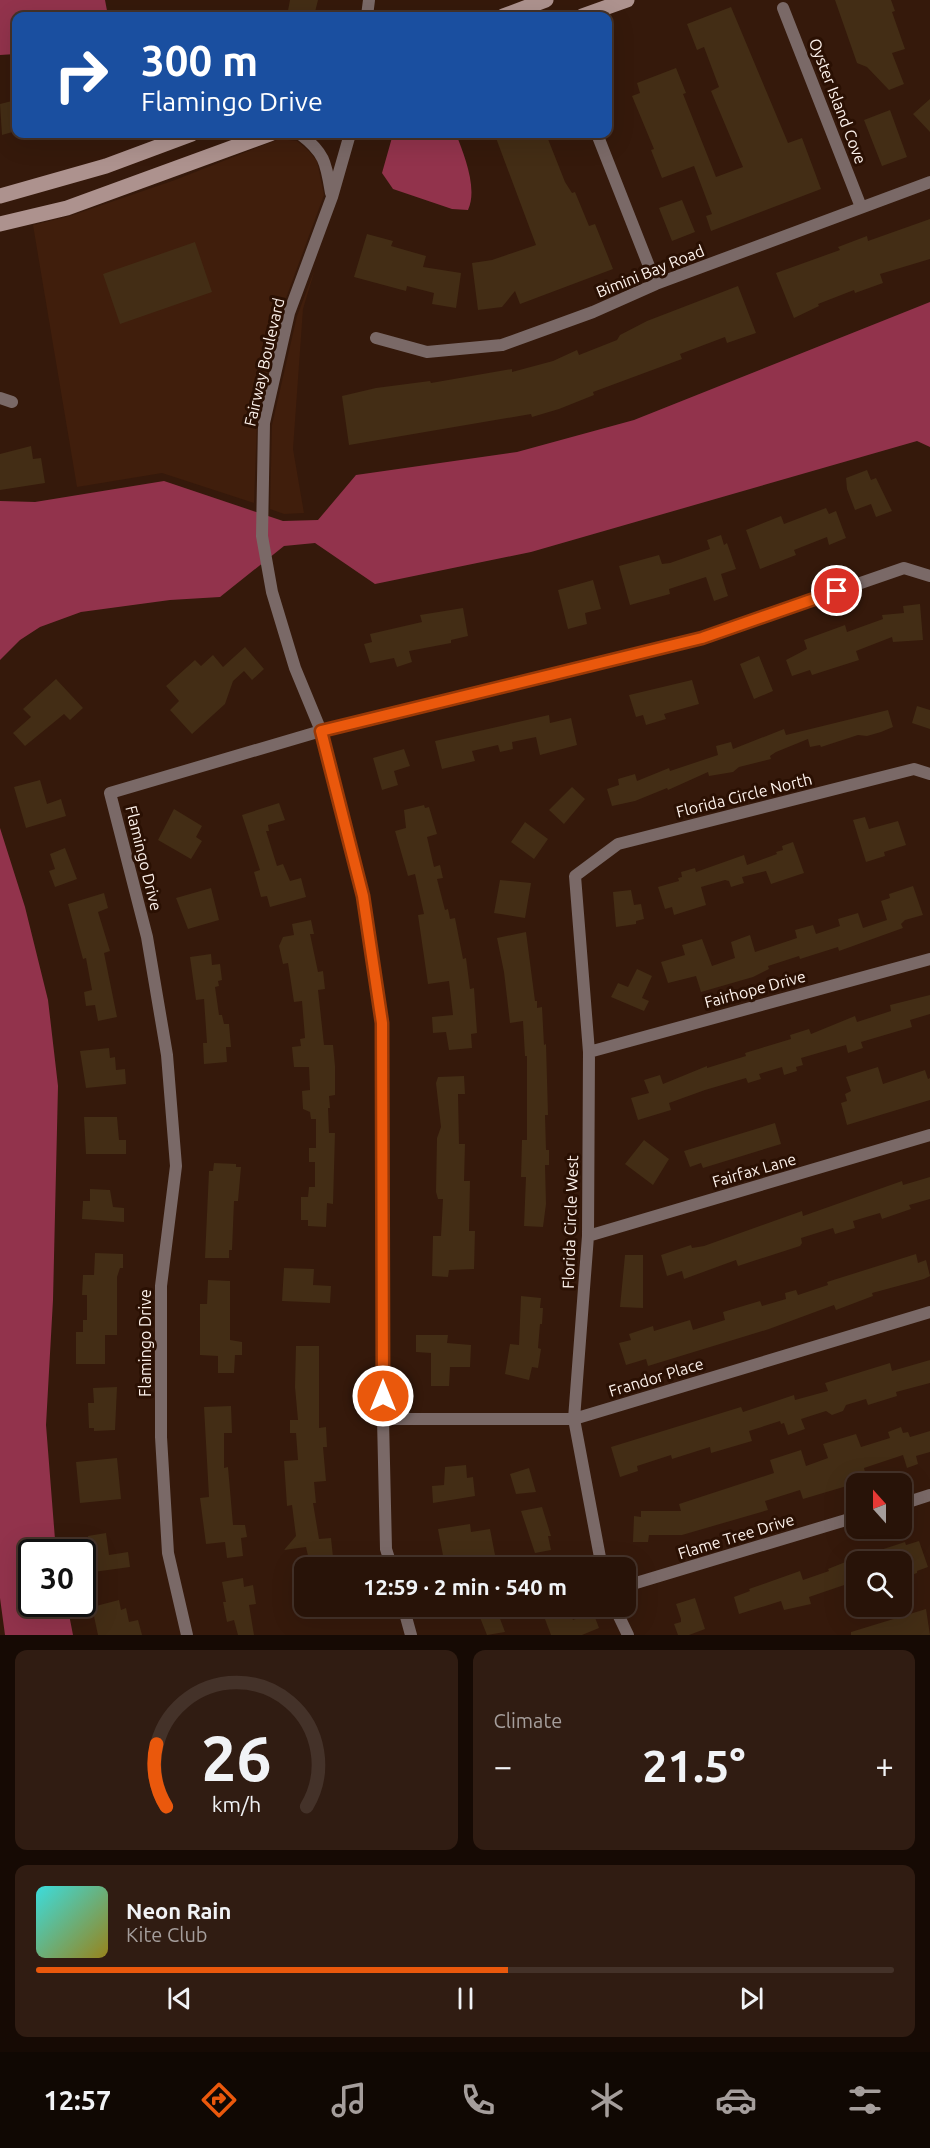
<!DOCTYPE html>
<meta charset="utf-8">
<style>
:root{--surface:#281308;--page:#301c12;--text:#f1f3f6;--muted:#a59e9c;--line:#443229;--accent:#ea580c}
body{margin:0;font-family:Ubuntu,sans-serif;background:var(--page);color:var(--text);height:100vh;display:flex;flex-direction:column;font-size:22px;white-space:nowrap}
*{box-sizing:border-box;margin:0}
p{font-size:20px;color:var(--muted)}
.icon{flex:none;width:33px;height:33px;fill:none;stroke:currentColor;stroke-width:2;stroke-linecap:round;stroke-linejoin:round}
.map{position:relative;height:1635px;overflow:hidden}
.panel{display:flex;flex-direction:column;gap:15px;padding:15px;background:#160a04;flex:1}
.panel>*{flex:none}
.top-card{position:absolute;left:12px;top:12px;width:600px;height:126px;border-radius:12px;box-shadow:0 6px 24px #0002,0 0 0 2px var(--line);background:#1a4fa0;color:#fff;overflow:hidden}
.needle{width:39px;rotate:339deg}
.buttons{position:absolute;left:846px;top:1473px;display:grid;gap:12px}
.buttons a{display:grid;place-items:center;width:66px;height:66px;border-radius:12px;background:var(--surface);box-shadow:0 6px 24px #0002,0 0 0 2px var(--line);font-size:30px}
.speed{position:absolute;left:18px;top:1539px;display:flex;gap:12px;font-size:30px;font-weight:700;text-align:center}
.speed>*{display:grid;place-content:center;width:78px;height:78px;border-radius:50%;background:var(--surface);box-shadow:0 6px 24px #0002,0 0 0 2px var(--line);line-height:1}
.speed .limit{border:3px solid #111;border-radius:9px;background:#fff;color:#111}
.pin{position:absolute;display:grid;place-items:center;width:51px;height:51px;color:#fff;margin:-26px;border:3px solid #fff;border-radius:50%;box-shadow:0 2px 6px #0007}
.me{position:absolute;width:66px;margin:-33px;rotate:0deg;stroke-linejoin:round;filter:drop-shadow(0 0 4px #0008)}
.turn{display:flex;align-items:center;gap:21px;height:126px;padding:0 30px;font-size:27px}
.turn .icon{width:78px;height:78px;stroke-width:2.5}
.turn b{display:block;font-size:42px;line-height:51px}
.big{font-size:45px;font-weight:700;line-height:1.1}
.panel .widget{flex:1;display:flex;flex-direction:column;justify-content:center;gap:9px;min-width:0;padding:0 21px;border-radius:12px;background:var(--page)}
.panel .dial{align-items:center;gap:0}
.dial svg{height:156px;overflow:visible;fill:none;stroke:var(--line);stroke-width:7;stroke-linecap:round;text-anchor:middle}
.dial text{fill:var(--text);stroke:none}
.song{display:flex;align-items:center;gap:18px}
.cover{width:72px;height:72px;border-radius:9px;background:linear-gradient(135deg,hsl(180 70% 55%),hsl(50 70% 35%))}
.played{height:6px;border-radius:3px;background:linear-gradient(90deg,var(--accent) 55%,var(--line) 55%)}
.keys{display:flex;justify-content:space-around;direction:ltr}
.heat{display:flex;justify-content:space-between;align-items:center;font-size:33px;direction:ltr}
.panel .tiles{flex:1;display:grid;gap:15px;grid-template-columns:1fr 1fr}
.widget:last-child{grid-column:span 2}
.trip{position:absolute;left:294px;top:1557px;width:342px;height:60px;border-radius:12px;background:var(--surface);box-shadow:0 6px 24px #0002,0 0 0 2px var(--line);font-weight:700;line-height:60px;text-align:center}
.dock{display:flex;height:96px;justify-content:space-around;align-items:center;background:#100803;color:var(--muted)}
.dock .icon{width:42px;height:42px}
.dock .active{color:var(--accent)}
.dock b{font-size:27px;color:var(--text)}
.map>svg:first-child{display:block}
</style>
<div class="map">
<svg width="930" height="1635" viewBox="0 0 930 1635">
<rect width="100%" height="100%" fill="#35190b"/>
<!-- built -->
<path fill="#401e0c" d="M279,139L297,141L309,151L317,161L324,195L282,309L269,364L257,422L254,503L162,473L77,487L33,225L70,216L175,180Z
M315,269L303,309L293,449L304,513L284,514L270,509L272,425L297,316Z"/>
<!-- water -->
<path fill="#92334c" d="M0,0H105L108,16H16V54L0,55Z
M393,134H456C464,154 478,189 468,210L452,209L393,189L382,173Z
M930,302V447L917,441L531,552L375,584L315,543L284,546L220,597L170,600L81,612L40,627L20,640L0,660V501L35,502L164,481L283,521L318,520L356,475L517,452L634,420Z
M0,828L25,907L48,1000L58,1086L53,1300L46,1425L56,1552H32V1604H67L73,1635H5L0,1598Z"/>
<!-- building -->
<path fill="#432d15" d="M290,0H318L314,16H287Z
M835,0H891L895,11L892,12L905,49L892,53L904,84L889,90L867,67L857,63Z
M731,7L788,143L802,138L821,189L711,231L706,216L712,214L694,166L662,178L651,150L654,149L632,96L640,93L637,83L676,68L686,93L683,94L716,177L743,167L711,91L719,87L704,47L697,50L687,24Z
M930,99V132L913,114Z
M16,100V131L2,135L0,104Z
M890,110L907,157L882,166L864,120Z
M507,134H546L565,182L572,193L575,192L589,226L595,224L613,269L520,304L515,291L502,307L478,310L472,263L492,260L536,245L496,138Z
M682,200L695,232L672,241L659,208Z
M930,219V259L880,274L883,283L855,293L854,290L818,304L819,306L794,318L776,273L840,250L838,247L867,236L868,241Z
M367,234L393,241L391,246L426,256L423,267L461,273L456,308L432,304L434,293L407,286L406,291L354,277Z
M195,242L212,292L120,324L103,274Z
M738,286L756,333L727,343L725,337L680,354L682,359L593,392L594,395L559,409L532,417L531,414L349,445L342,396L376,388L430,381L431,383L512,369V372L553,361L577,350L579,355L617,340L620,335L647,321Z
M31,446L33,459L41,458L45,483L0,490V454Z
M867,470L871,480L876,478L892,511L876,517L871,504L855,510L847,489L846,478Z
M826,508L829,514L836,511L846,538L829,545L827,537L794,550L796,555L760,569L746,530L781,516L784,524Z
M721,535L724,545L727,543L736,569L721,574L728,596L714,601L706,577L669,589L670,594L630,605L619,566L659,555L662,564L670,563L710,549L707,540Z
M593,580L601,609L585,613L587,624L568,629L558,590Z
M920,604L923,640L893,642L892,637L856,651L859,660L812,675L810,670L792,676L786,660L807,649L804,640L845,625L847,632L883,619L882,615L904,613L903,606Z
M463,608L468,636L451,640V643L409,651L412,662L397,667L394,658L370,663L364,644L372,642L370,634L422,622L420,615Z
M245,647L264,669L252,680L244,671L233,681L225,704L192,734L170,710L179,701L166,686L195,660L201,666L213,655L223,667Z
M759,656L773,691L754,699L740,664Z
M56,679L83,708L70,720L64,714L25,746L13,733L31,717L23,709Z
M692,680L699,704L664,714L666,719L646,725L643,715L636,717L629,695Z
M917,706L930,710V729L912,723Z
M888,710L893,727L881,732L867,736L858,735L821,747L820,745L810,747L808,739L776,752L770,756L771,759L739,767L733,772L709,776L708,772L668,790L667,788L635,801L612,806L607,789L619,785L618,779L635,774L637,781L669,768L670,771L718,755L716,746L731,742L733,749L784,729L786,735Z
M549,715L550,723L571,718L577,745L540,755L536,737L512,742L513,749L500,752L498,745L472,751L475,761L442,769L435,741Z
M404,749L410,766L394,771L398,785L382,790L373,758Z
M40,780L47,804L61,799L66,816L26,828L14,787Z
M572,787L585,799L564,824L549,810Z
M279,803L285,820L268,825L269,831H266L277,866L283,864L290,881L301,878L306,897L270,907L267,896L261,897L254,872L260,870L242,815Z
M424,805L425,808L429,807L437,834L427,837L434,867L440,865L443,878L437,879L445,910L448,909L450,919L455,918L463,959L466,958L470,989L474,988L477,1033L471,1034L472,1048L449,1050L446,1032L433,1033L432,1017L453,1015L449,981L428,984L418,915L424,914L415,874L408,876L395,831L406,828L404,810Z
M174,809L202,826L196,837L202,841L191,859L158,840Z
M865,817L869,829L898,821L906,845L884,852L885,856L866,862L853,820Z
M525,822L548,839L534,859L511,842Z
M793,842L804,873L771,884L766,871L742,877L744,883L731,887L729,881L725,880L701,887L706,905L674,915L672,907L665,909L658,887L679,881L678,878L682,877L681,872L695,868L696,872L744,855L747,865L777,854L776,852L783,850L782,846Z
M65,848L77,879L55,887L49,871L55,869L50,854Z
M500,880L531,883L525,918L494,913Z
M913,886L923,915L905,920L901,924L903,928L839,951L838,947L800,959L799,956L768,966L769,969L753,977L701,992L696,976L668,983L661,962L685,955L682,945L702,939L712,966L735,958L731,942L750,935L755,952L797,938L795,930L813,925L816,934L840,926L838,919L858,913L863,928L887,920L881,901L890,898L889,894Z
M211,888L219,920L188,929L176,898Z
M631,890L634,905L641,904L644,919L636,921V924L616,927L613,892Z
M104,893L108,908L98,912L110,951L104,953L117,1017L98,1021L95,1005L86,1006L84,992L92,990L86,958L83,959L68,904Z
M311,920L314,934H310L318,972L323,971L325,989L318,990L324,1045H333L335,1066V1095L329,1096L330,1108H328L329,1133H335L333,1204L327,1203L326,1227L308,1226V1220H301V1197H308L309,1187H315V1162H309V1148H316V1119H311L310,1112L303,1109L302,1091L310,1090L309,1067H294L292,1047L301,1046L300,1039L305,1038L302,1001L294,1002L288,963L283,964L279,946L283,937L294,935L292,924Z
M526,932L535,1001H537V1008L542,1007L544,1045L546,1044L548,1115H545L546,1150H549V1165H545L546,1204L543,1227L524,1226L526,1177H521L522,1140H527V1056H525L523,1021L510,1023L504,972L497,938Z
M211,954L212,965L220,964L222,980L218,981L219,986L215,987L219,1015H222L224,1024H229L231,1047H226L227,1062L204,1064L203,1043H207L204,999L196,1000L190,957Z
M637,969L652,976L642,998L649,1001L644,1011L611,997L618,983L628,987Z
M930,995V1014L910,1020L912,1027L861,1042L863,1048L848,1053L846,1045L801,1058L803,1065L796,1067L797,1071L784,1075L782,1067L759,1074L761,1079L748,1083L746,1078L705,1090L669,1103L671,1110L638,1120L631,1098L649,1093L644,1080L660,1075L663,1084L707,1066V1068L746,1056L745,1053L791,1039L790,1035L809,1029L811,1034L855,1016L857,1022L891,1011L890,1005Z
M109,1048L110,1058L115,1057L116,1070L125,1069L126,1084L86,1088L80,1051Z
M878,1067L883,1084L925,1070L928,1079L930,1078V1100L847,1125L841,1103L847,1101L845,1094L851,1091L846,1077Z
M464,1076L465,1094H458L459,1144H465L464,1181H470L469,1231H475L474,1269L449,1270L448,1277L432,1276L433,1236H441L443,1199H438L436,1192L437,1138L441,1127L436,1083L438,1077Z
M84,1117H117L119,1140H126V1154H86Z
M775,1123L781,1144L703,1168L701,1163L690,1167L684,1151Z
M644,1140L669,1159L653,1185L625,1164Z
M214,1163L236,1164V1167H241L238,1201H234L232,1250H229V1258H205L209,1171H213Z
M930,1177V1199L909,1205L911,1209L882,1219L880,1213L853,1221L855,1228L835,1234L833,1228L801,1238L802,1243L800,1246L738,1266L736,1260L684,1279L682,1271L667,1276L661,1255L691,1245L692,1248L704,1246L802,1211L803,1216L902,1181L903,1185Z
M90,1189L110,1190L113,1207L124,1208V1222L82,1219L83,1201H90Z
M95,1253L123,1254V1268H120L117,1277V1335H105V1364H76V1332H83V1320H87V1295H82L83,1275H94Z
M916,1254L918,1263L926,1260L930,1276L924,1279L872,1293L873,1296L836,1310L834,1305L769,1329L648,1366L646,1359L626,1365L619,1343L631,1340L629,1334L653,1326L654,1331L690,1320L693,1330L725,1320L723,1312L760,1301L762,1306L786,1299L785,1293L796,1290L798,1295L828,1285L827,1282Z
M625,1255H643V1308L620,1307Z
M284,1268L314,1269L313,1285L331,1286L330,1303L282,1301Z
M208,1280L230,1281V1340L242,1342V1355H235L234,1373H218V1356L200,1355V1304H207Z
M521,1296L541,1298L540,1308H543L542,1324H540L538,1348L541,1349L538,1368L532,1367L529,1380L505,1374L510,1344L519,1345Z
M416,1335H448L447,1343L471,1345L470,1367H450L449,1386H431V1353L416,1352Z
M296,1346H319V1428L326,1427L327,1447H323L326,1481L314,1482L316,1503H313L319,1539L331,1538L333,1557L309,1560L306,1547L284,1550L296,1536L292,1505L287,1506L284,1461L298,1460L296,1433H290V1420H298L295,1387Z
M930,1360V1383L896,1392L897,1396L868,1405L866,1399L846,1405L843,1411L832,1415L826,1411L801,1419L805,1429L788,1435L784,1423L781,1424L780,1421L749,1431L752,1441L711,1453L710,1447L672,1459L671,1455L637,1466L638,1471L620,1477L611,1447L741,1407L743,1412L794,1395L795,1400L828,1391L825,1383L890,1363L892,1371Z
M117,1387L115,1430L94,1431V1428H89L88,1403H94L93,1388Z
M231,1406L232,1433H224V1468L228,1467L233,1525H245L247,1537L241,1538L243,1556L227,1558L225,1542L206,1544L200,1498L209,1497L204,1407Z
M901,1427L903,1433L908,1432L910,1437L930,1431V1452L916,1456L918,1464L907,1468L903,1455L864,1468L867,1480L803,1499L800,1490L765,1501L768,1510L682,1535H649L648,1542H633L634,1516L641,1517V1511H681L679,1504L774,1473L770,1460L801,1450L806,1466L828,1458L823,1444L856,1434L861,1447L890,1438L888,1432Z
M117,1458L121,1499L80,1503L76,1462Z
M466,1465L467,1478L473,1477L475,1496L433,1503L432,1486L444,1485L445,1467Z
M529,1468L536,1492L516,1494L510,1474Z
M542,1507L551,1536H548L551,1550L535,1553L521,1511Z
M470,1524L471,1532L490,1529L495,1555L445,1566L438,1529Z
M106,1533L109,1555L128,1552L130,1567L86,1573L81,1545L89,1544L88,1536Z
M919,1541L928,1567L917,1571V1573L902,1578V1562H856V1581L809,1597L811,1604L784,1610L781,1601L739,1614L734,1597L750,1591L749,1589L800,1571L803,1580L829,1571L828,1569L853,1559L905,1542L906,1545Z
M243,1578L244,1587L253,1585L256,1604L249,1605L254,1635H238L234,1620L227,1622L223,1602H226L222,1582Z
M695,1598L705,1629L689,1635H678L674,1624L681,1622V1619L676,1604Z
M119,1600L121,1610L126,1608L129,1622L138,1620L142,1635H98L92,1607Z
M540,1606H568L573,1620L593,1612L599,1628L582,1635H551Z
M496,1608L505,1632L487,1635L479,1615Z
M926,1609L930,1635H851V1632Z"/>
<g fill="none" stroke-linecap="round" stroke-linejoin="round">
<!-- minor -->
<path stroke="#7a6967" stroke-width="12" d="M783,8L861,207
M367,16L369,0
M300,134C325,153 326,163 331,193
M350,134L332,197L289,313L264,423L262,536L272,592L295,668L321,731L363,896L382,1023L383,1419L386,1549L392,1568
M597,134L656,284
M376,338L427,352L502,345L593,312L656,284L930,182
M0,398L12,402
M589,1052L930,959
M588,1236L930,1135
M383,1419H574L930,1312
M902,1504L930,1495
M602,1568L574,1419L588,1236L589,1052L575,876L618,844L914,769L930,774
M626,1586L856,1517
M403,1606L411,1635
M614,1606L628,1635
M187,1635L168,1553L161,1437V1286L176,1166L167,1055L147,937L110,793L321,731L702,638L904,568L930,576"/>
<!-- secondary -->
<path stroke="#ad928e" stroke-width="15" d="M503,16L546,0
M582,16L627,0
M0,196L106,166L192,134
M0,224L67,208L270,134"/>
</g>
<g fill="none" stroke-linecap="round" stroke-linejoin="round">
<!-- route casing -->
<g stroke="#983908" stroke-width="15">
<path id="route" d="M383,1396L382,1023L363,896L321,731L702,638L837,591"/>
</g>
<!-- route -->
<use href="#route" stroke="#ea580c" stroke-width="10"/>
</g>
<g text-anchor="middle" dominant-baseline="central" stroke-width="6" stroke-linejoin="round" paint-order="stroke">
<!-- street labels -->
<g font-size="16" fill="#fdf2ec" stroke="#2a1003">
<text transform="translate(838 101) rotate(69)">Oyster Island Cove</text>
<text transform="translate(650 271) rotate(-22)">Bimini Bay Road</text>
<text transform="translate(264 362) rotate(-77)">Fairway Boulevard</text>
<text transform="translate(744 795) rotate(-14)">Florida Circle North</text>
<text transform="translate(144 858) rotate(76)">Flamingo Drive</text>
<text transform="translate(755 989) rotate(-15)">Fairhope Drive</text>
<text transform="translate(754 1170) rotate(-16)">Fairfax Lane</text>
<text transform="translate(570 1222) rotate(-88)">Florida Circle West</text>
<text transform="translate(145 1343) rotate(-90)">Flamingo Drive</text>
<text transform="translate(656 1377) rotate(-17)">Frandor Place</text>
<text transform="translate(736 1536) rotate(-17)">Flame Tree Drive</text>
</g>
</g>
</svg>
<div class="buttons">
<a><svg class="needle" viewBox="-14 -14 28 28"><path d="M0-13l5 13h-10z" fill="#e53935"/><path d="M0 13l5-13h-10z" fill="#a59e9c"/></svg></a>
<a><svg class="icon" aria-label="search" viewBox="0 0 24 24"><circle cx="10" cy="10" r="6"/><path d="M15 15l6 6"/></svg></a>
</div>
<div class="speed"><div class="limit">30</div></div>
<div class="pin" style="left:837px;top:591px;background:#d93025"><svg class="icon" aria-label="arrive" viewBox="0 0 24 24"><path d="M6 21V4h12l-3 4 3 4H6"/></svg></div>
<svg class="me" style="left:383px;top:1396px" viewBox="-20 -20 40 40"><circle r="17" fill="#ea580c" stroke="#fff" stroke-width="3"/><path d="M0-11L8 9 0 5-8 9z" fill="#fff"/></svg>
<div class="trip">12:59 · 2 min · 540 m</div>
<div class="top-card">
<div class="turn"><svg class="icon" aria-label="right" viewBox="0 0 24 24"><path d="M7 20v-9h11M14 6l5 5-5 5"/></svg><div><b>300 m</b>Flamingo Drive</div></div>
</div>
</div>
<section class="panel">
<div class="tiles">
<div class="widget dial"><svg viewBox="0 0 100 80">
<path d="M14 69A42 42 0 1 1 86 69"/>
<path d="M14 69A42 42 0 0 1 9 37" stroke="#ea580c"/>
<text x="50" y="56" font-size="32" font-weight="700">26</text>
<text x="50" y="72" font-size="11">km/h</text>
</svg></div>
<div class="widget"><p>Climate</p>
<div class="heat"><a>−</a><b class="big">21.5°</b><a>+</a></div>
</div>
<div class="widget">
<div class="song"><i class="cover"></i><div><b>Neon Rain</b><p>Kite Club</p></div></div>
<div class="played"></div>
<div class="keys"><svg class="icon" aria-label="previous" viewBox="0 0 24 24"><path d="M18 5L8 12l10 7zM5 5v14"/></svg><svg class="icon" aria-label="pause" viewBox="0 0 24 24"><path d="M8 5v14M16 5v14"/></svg><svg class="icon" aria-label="next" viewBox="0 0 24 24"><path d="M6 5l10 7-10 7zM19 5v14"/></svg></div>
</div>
</div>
</section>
<nav class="dock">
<b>12:57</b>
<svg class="icon active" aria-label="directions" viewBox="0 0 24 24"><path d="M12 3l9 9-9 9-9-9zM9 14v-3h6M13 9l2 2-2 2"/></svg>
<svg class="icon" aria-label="music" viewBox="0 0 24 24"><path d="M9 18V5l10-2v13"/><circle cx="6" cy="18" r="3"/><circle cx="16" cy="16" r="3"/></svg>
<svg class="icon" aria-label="phone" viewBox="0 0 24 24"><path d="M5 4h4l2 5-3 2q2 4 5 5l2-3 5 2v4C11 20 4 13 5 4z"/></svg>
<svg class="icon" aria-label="climate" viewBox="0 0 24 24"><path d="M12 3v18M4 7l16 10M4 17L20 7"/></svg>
<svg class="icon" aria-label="car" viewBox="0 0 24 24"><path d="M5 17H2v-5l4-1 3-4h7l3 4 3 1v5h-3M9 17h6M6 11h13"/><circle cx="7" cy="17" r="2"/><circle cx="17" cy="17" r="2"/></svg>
<svg class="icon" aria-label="filters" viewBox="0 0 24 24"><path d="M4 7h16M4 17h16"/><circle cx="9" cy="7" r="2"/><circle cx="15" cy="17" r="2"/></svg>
</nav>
